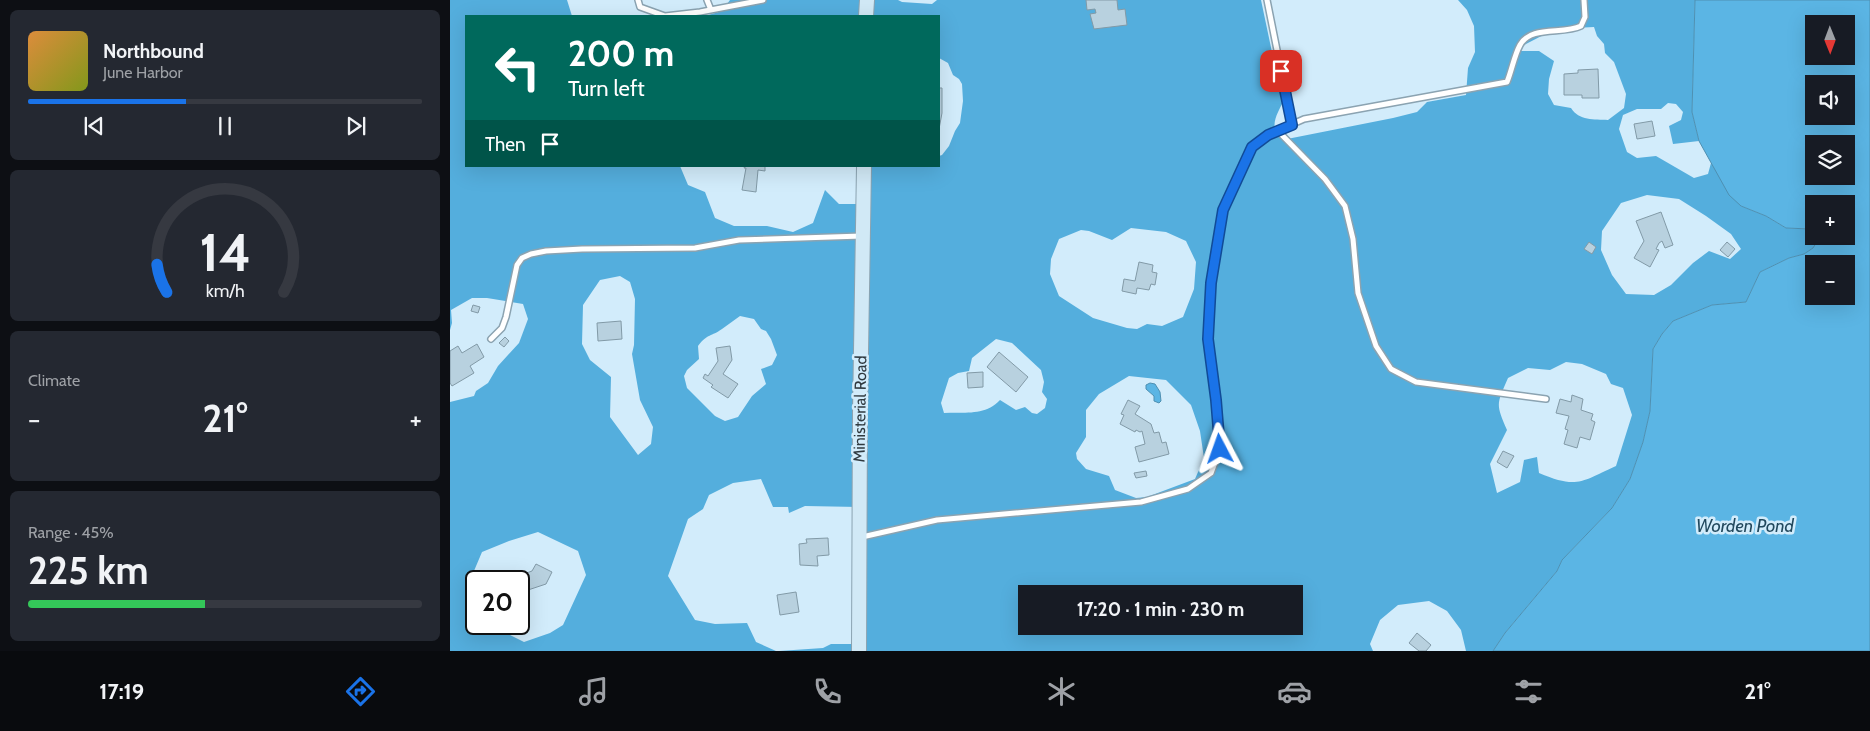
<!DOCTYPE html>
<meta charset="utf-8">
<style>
:root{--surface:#171b24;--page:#242831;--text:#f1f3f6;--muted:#9ea1a6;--line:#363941;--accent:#1a73e8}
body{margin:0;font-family:Cabin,sans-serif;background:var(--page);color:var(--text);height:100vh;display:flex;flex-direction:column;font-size:19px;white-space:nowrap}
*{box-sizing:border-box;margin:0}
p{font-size:16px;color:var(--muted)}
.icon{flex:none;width:28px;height:28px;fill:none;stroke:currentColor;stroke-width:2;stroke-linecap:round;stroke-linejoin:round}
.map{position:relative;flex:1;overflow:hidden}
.side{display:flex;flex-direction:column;gap:10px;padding:10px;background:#0d0f14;width:450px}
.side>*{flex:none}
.banner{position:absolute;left:15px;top:15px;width:475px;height:152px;border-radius:0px;box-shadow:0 5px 20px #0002;background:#00695c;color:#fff;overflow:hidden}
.needle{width:32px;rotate:179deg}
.fabs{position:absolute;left:1355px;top:15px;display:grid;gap:10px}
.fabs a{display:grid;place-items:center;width:50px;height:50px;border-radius:0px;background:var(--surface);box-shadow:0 5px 20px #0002;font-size:25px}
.speed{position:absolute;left:15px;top:570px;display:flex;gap:10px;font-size:25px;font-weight:700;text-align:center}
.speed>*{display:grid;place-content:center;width:65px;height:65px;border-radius:50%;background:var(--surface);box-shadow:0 5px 20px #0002;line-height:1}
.speed .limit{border:2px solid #111;border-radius:8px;background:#fff;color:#111}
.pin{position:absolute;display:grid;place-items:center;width:42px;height:42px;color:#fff;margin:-21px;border-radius:10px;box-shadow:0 2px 8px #0006}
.me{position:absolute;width:55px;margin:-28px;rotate:356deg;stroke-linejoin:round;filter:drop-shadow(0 0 4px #0008)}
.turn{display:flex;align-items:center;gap:18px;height:105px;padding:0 20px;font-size:22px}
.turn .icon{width:65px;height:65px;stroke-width:2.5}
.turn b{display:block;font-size:35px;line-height:42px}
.then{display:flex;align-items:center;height:48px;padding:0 20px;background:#0003;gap:10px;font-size:19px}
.big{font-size:38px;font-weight:800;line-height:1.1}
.side .card{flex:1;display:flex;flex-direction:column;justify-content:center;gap:8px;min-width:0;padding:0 18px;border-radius:8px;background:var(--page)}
.side .dial{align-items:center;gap:0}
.dial svg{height:130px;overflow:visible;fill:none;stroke:var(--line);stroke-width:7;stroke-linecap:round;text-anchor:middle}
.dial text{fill:var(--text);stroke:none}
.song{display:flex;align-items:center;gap:15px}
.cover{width:60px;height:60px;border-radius:8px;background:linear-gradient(135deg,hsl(30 70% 55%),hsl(70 70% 35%))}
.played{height:5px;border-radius:2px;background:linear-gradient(90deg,var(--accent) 40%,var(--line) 40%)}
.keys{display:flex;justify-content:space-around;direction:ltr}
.heat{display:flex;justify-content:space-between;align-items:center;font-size:28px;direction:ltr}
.charge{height:8px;border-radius:4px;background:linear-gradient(90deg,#34c759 45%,var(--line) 0)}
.trip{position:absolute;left:568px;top:585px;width:285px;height:50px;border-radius:0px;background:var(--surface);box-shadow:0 5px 20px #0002;font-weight:800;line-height:50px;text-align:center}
.tabs{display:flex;height:80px;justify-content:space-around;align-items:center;background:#090b0e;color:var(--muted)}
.tabs .icon{width:35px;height:35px}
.tabs .active{color:var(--accent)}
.tabs b{font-size:22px;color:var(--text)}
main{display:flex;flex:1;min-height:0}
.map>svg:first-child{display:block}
</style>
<main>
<section class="side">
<div class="card">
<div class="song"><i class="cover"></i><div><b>Northbound</b><p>June Harbor</p></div></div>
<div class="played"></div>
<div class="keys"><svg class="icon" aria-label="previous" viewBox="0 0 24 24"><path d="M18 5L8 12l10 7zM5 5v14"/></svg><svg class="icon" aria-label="pause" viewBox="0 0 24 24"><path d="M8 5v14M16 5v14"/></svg><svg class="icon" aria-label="next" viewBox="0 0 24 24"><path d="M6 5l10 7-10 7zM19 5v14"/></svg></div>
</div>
<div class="card dial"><svg viewBox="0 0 100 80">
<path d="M14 69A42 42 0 1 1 86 69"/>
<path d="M14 69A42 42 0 0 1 8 52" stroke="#1a73e8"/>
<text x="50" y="56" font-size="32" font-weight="700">14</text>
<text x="50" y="72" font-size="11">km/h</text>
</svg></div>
<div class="card"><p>Climate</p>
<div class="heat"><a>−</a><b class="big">21°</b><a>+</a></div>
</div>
<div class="card"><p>Range · 45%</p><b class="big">225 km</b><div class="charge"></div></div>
</section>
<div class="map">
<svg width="1420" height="651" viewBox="0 0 1420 651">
<rect width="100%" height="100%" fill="#d2ecfb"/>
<!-- forest -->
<path fill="#54aedd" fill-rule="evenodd" d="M0,0H117L122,16H16V166H230L238,185L255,192L265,218L284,226H317L343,232L363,223L375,190L389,204H412L413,167L387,166H489V156L492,155L499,146L505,131L510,123L513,101L512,84L509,79L503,75L498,63L489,58V16H255L272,11L280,0H448L452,2L482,4L487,0H811L831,95L835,98C828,113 817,127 832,140L943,118L967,112L977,102L1016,95L1018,68L1025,52L1024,26L1017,10L1008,0H1245L1242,112L1249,141L1223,144L1219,126L1231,120L1233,112L1226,104L1218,103L1211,109H1187L1173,115L1169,129L1177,152L1187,158L1206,156L1244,178L1258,174L1261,163L1291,206L1316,216L1336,228L1360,229L1364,232V236H1367L1368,240L1363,248L1354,254L1339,258L1310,272L1296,302L1262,305L1223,321L1212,334L1203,349L1200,411L1193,442L1180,479L1162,508L1112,560L1107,571L1055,633L1043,651H1016L1011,630L997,611L979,601L948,605L930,620L920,644L923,651H329L373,648L381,644H407L409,507L355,506L339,513L338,507H323L311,479L283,483L259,495L253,509L238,519L218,576L245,620L265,624L297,623L306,642L326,651H0V402L24,396L26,391L38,383L48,366L69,343L78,319L73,304L37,298H22L1,310L2,323L0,330ZM1144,27L1147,36L1154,44L1155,53L1164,62L1176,94L1174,108L1158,120C1144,119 1129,121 1121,108L1104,105L1098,94L1099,79L1104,61L1089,51H1069L1066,49L1105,29ZM1197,195L1229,199L1256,216L1281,234L1291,249L1280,259L1259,251L1243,263L1221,285L1204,295L1176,294L1162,275L1151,250L1152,231L1171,203ZM681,228L716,232L736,241L746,262L744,289L733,317L712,326L697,324L687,329L677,328L643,318L609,296L600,274L601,259L609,239L631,230L639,231L662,240ZM170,276L180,282L185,299L184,345L182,354L190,400L203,427L201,444L188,455L160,417L161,377L140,360L132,344L133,305L150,280ZM290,316L304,319L311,329L316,331L321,339L327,355L322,365L311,369L316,384L302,396L288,417L275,421L265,416L237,388L234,376L237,370L249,359L248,346C258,333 261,337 272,329C278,325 284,320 290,316ZM546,339L562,343L591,370L594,382L592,392L597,399L595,408L587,414L582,413L575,407L566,410L550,400C535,416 515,412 494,413L491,403L499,378L508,373L519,371L522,358ZM1116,362L1132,364L1156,374L1161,384L1173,388L1182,415L1166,466C1131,482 1127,489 1089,473L1087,457L1074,460L1070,482L1047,493L1040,464L1057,430C1045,403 1047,404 1058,378L1078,368L1100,370ZM679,376L716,380L741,405L750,431L754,458L745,479L697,497L686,498L665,490L659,476L636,469L627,459L626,453L636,437V410L649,394ZM88,532L128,551L136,575L113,625L100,633L74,642L38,624H26V606L23,598L21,578L32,552L59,541ZM576,594H844V626H576Z"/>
<!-- water -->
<path fill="#5bb5e4" stroke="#4e90b2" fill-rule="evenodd" d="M1245,0H1420V651H1043L1055,633L1107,571L1112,560L1162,508L1180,479L1193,442L1200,411L1203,349L1212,334L1223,321L1262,305L1296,302L1310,272L1339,258L1354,254L1363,248L1368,240L1367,236H1396V204H1364V232L1360,229L1336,228L1316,216L1291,206L1279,195L1249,141L1242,112ZM1364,24H1396V56H1364ZM1364,84H1396V116H1364ZM1364,144H1396V176H1364ZM1364,264H1396V296H1364Z
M700,383L705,384L710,392L711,401L709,403L704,401V396L696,389V385Z"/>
<!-- building -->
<path fill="#b8d1df" stroke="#829aa7" d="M636,0H667L668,10L675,9L677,25L644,29L640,14L646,13L645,9L637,10Z
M1148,69L1149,98H1132V95H1114V74L1128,73V70Z
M489,88H492V113L489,129Z
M1202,121L1205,136L1187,139L1184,124Z
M295,166H315V171L308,170L306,192L292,190L296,168H294Z
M1211,212L1223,245L1215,248L1212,241L1209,243L1206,249L1209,250L1200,267L1184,258L1194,241L1186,221Z
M1139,242L1146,247L1142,254L1134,249Z
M1277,242L1285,249L1278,257L1270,250Z
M689,262L703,265L702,272L707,273L705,285L701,284L699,290L687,288L686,294L672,291L674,279L685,281Z
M23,305L30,307L28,313L21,311Z
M171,321L172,339L148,341L147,323Z
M55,337L59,341L54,347L49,343Z
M27,344L34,357L20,366L24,373L2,386L0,383V351L8,346L12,353Z
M280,346L282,360L273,374L288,384L278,398L261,387L263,385L253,378L255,374L258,376L268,361L266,348Z
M549,352L578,377L566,392L537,367Z
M533,372V387L518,388L517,373Z
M1122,395L1133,399L1131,410L1143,414L1141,420L1145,422L1140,440L1130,437L1127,448L1114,444L1118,430L1115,429L1119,416L1106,413L1110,399L1121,402Z
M678,400L690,406L685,414L701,424L704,433L709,432L712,443L716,442L719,454L689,462L685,447L695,444L692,431L690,432L686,430L685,432L670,424L674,415L671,414Z
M1053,451L1064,456L1057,468L1047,462Z
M696,471L697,476L686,478L684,473Z
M378,538L379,555L367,556L368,566L350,565L349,544L357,543L356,539Z
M86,564L102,572L96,584L78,590L79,592L69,596V581H54L58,580L56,575L67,571L69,576L82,571Z
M346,592L349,612L330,615L327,595Z
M967,633L981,645L976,651H969L959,643Z"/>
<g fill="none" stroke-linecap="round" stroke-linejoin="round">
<!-- lane casing -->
<g stroke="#8ba3b1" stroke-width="8">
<path id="lane" d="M188,0L190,7L215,16L250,12L313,0
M257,0L261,10
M817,0L842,125
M828,131L875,179L895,206L903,239L908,293L926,346L941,369L966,382L1096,399
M41,339L52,328L56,317L67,265L72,258L81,254L96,251L132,249L245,248L289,240L412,236
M412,537L487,520L691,502L738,489L761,473L770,449L766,400L758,339L761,283L773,210L802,147L818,135L854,119L1057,82C1062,70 1064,56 1070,45C1081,25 1113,35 1131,26L1135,17L1134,0"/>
</g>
<!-- secondary casing -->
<g stroke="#8ba3b1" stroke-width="16">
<path id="secondary" d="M416,16L417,0
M409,651L410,413L414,166"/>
</g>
<!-- lane -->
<use href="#lane" stroke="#fff" stroke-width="5"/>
<!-- secondary -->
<use href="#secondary" stroke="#d1e9f6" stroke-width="14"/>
</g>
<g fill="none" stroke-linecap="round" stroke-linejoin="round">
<!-- route casing -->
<g stroke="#114b97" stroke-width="12">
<path id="route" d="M770,449L766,400L758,339L761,283L773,210L802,147L818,135L842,125L831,71"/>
</g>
<!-- route -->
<use href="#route" stroke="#1a73e8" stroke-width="9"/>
</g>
<g text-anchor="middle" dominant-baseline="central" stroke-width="5" stroke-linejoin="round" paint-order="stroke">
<!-- street labels -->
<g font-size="16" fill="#2f393f" stroke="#d2ecfb">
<text transform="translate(410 409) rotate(-89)">Ministerial Road</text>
</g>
<!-- water labels -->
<g font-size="18" font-style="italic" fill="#21485d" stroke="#d2ecfb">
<text x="1295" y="526">Worden Pond</text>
</g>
</g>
</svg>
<div class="fabs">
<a><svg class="needle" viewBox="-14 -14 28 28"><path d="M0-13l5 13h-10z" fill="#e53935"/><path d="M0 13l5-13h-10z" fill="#9ea1a6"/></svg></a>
<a><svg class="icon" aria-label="sound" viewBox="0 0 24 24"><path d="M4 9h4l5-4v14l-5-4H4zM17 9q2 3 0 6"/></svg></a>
<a><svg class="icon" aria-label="layers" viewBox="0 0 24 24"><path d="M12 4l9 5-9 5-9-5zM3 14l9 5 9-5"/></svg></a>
<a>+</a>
<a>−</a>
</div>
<div class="speed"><div class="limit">20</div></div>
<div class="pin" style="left:831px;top:71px;background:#d93025"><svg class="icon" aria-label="arrive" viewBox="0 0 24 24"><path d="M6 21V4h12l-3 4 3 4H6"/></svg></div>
<svg class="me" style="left:770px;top:449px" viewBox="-20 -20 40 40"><path d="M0-17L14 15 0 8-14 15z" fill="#1a73e8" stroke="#fff" stroke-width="4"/></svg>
<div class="trip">17:20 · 1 min · 230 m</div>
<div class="banner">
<div class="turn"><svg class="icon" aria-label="left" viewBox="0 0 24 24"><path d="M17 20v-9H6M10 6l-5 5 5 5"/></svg><div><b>200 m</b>Turn left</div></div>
<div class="then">Then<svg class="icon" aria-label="arrive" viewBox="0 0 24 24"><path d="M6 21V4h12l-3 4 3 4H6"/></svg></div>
</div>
</div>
</main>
<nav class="tabs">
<b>17:19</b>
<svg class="icon active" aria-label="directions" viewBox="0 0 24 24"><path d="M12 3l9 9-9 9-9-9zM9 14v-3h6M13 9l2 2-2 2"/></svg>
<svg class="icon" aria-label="music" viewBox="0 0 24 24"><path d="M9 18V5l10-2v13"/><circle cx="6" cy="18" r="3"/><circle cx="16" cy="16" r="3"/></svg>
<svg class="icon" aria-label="phone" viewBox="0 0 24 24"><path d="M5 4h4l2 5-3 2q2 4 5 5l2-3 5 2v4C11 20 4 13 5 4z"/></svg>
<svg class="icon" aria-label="climate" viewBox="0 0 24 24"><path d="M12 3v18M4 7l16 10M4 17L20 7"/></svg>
<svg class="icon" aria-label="car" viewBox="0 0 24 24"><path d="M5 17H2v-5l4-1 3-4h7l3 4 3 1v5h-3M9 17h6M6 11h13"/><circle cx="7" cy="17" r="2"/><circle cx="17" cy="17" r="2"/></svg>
<svg class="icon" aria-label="filters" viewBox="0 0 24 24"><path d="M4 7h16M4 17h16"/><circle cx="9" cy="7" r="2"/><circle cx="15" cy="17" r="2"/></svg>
<b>21°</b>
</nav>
